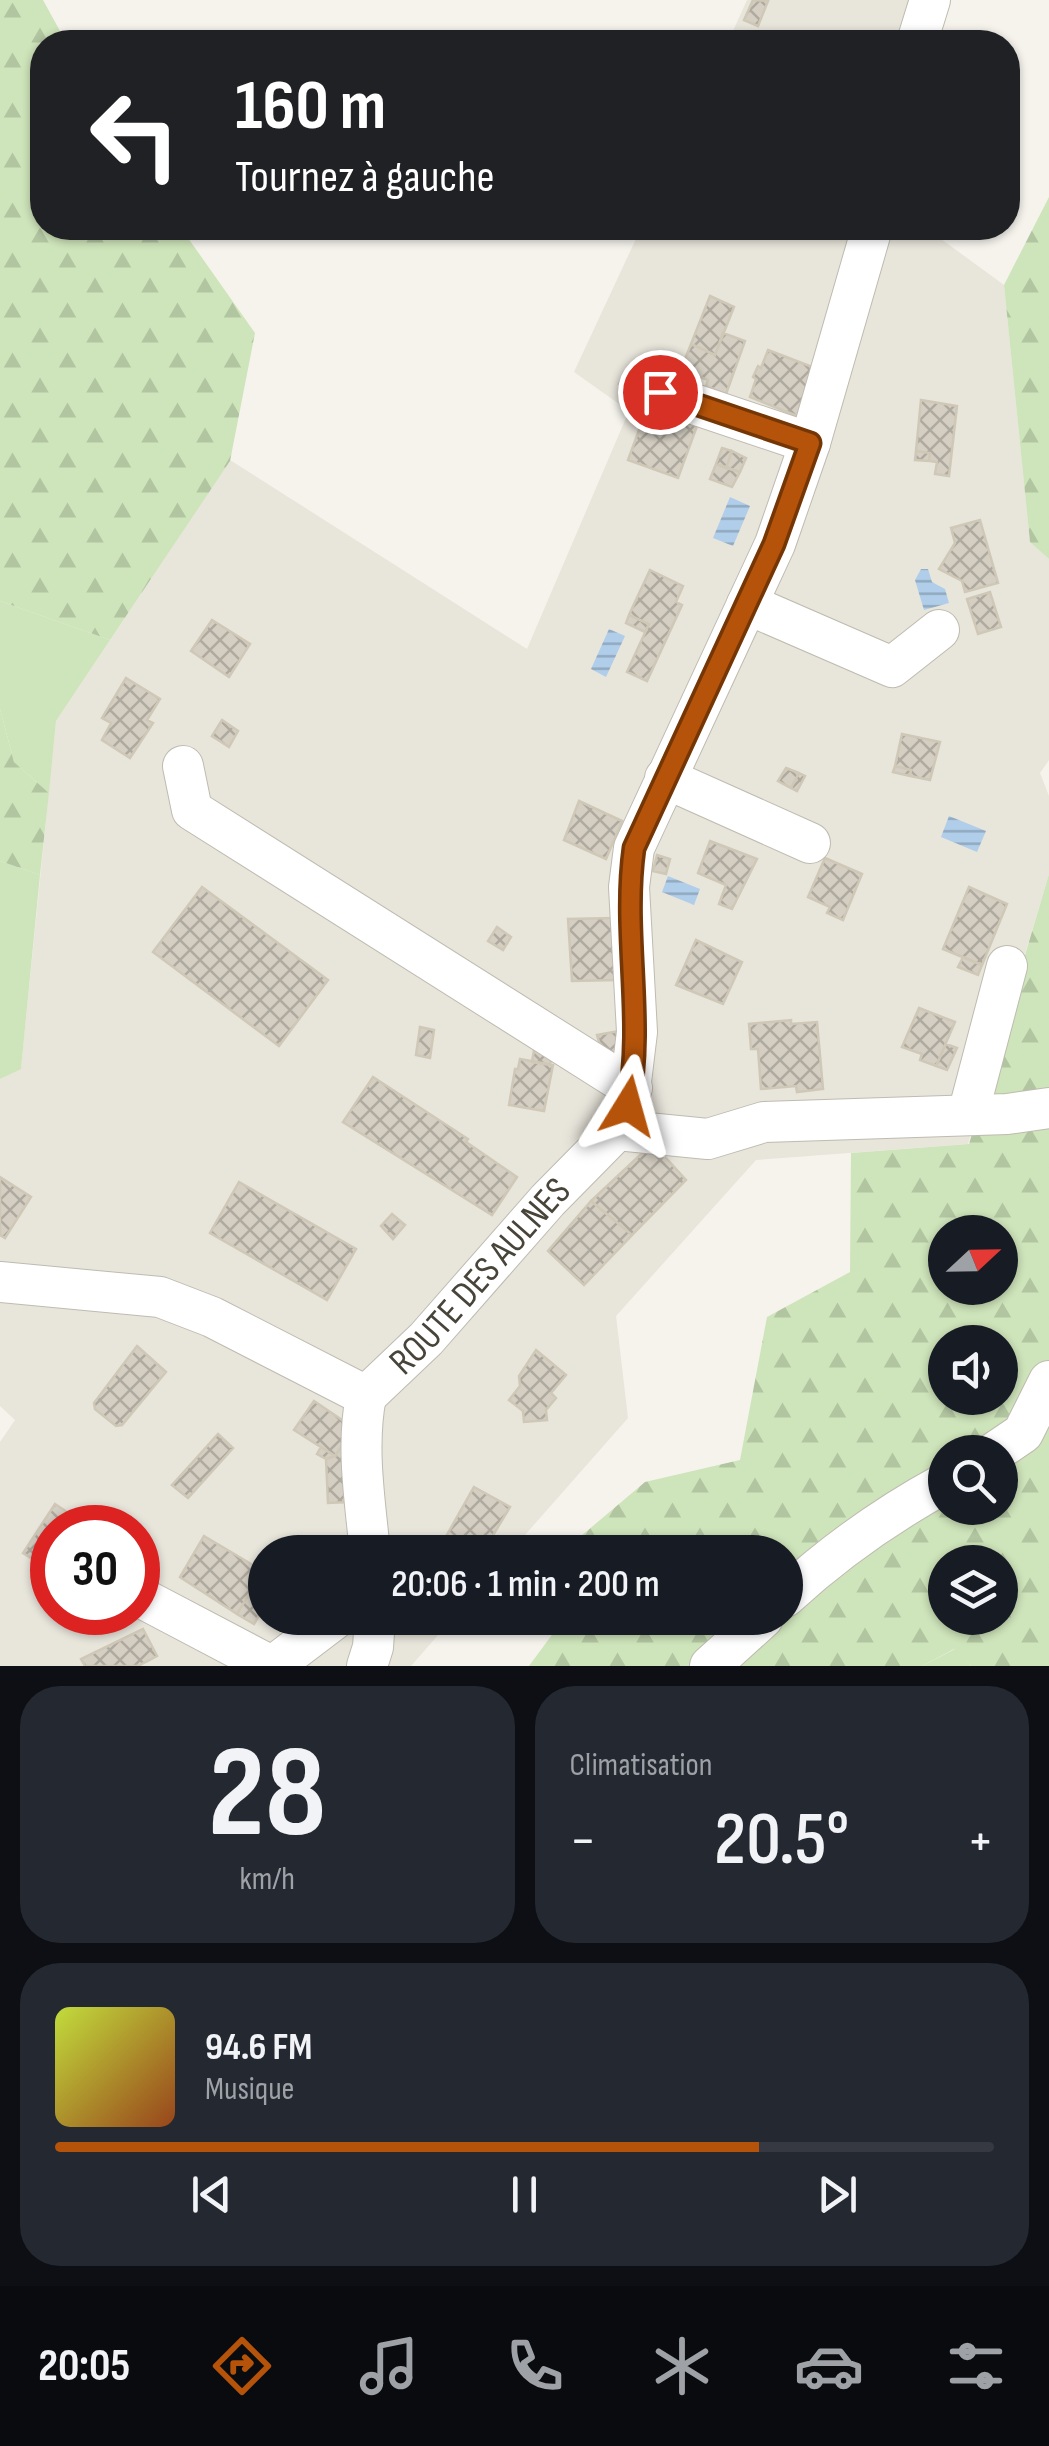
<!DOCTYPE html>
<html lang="fr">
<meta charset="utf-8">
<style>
:root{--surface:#171b24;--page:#242831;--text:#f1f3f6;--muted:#9ea1a6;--line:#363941;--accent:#b45309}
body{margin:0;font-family:"Sofia Sans Condensed",sans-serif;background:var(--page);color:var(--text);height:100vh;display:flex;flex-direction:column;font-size:38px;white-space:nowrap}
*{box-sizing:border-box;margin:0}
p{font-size:32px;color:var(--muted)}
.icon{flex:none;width:55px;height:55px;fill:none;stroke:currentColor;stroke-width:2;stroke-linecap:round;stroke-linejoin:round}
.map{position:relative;height:1666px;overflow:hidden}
.details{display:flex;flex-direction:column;gap:20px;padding:20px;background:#0d0f14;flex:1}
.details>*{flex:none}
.top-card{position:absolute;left:30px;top:30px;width:990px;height:210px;border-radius:40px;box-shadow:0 2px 8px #0004;background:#202124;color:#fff;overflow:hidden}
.needle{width:65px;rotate:68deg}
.controls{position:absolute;left:928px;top:1215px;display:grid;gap:20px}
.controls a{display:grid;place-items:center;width:90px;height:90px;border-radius:50%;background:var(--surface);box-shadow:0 2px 8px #0004;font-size:50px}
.speed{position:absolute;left:30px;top:1505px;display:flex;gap:20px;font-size:50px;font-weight:700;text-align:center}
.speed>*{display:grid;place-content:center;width:130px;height:130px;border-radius:50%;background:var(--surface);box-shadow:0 2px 8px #0004;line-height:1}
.speed .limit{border:15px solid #d22;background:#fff;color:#111}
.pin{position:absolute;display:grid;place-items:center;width:85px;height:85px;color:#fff;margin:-42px;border:5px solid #fff;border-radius:50%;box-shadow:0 2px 10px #0007}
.me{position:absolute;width:110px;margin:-55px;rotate:8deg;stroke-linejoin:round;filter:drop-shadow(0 0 8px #0008)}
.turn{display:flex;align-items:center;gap:35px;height:210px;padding:0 40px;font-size:45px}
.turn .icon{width:130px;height:130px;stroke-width:2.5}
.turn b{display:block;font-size:70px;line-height:85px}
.big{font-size:75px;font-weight:600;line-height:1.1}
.details .tile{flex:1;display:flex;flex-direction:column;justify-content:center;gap:15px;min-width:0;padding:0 35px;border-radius:40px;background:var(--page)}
.details .dial{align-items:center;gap:0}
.dial b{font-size:130px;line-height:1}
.song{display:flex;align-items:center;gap:30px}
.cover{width:120px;height:120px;border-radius:15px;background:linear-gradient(135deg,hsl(70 70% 55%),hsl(20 70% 35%))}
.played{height:10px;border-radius:5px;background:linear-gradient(90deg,var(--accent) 75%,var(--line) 75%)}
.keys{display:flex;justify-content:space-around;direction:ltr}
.heat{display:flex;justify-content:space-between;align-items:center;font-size:55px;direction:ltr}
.details .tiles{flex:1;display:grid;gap:20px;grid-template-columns:1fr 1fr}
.tile:last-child{grid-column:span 2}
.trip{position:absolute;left:248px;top:1535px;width:555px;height:100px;border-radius:50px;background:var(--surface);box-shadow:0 2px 8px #0004;font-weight:600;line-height:100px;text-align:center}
.dock{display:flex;height:160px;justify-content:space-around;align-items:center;background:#090b0e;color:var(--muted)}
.dock .icon{width:70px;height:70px}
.dock .active{color:var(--accent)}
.dock b{font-size:45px;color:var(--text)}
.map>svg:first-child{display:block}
</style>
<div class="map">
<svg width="1049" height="1666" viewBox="0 0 1049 1666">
<defs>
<pattern id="forest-firs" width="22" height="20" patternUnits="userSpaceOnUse" patternTransform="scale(2.5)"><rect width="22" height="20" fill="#cee4ba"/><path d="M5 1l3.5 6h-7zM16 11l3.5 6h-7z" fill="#b2c5a1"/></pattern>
<pattern id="water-rules" width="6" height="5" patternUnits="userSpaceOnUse" patternTransform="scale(2.5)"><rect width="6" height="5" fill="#b0ceea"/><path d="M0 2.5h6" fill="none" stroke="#91a9bf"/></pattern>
<pattern id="building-cross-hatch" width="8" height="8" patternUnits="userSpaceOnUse" patternTransform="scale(2.5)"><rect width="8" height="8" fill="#d5cfc3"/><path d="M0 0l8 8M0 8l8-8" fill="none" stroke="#afaa9f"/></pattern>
</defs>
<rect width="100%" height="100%" fill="#f5f3ec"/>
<!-- residential -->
<path fill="#e8e5db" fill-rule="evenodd" d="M747,0H936L927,42H728Z
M641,228H926L1004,285L1030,541L1049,559V760L1040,773L1049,796V874L968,1144L756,1160L616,1316L628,1418L510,1552H265V1618H453L411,1666H0V1442L15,1420L0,1406V1079L21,1068L56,721L230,460L527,649L629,411L574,372ZM52,1528H138V1612H52Z"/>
<!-- green -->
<path fill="#cee4ba" d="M0,601L110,640L56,721L49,793L14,762L0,709Z
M0,861L40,875L21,1069L0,1079Z
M955,1649L971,1666H922Z"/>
<!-- forest -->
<path fill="url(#forest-firs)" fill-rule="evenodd" d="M0,0H43L66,42H42V228H181L255,333L230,461L110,640L0,601Z
M1049,197V559L1030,542L1004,285Z
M0,709L14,762L49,793L40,875L0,861Z
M1049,874V1666H971L954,1649L922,1666H529L557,1628L559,1618H785V1552H571L574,1542L645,1482L740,1460L767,1317L850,1272L851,1153L969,1144ZM945,1232H1000V1288H945ZM945,1342H1000V1398H945ZM945,1452H1000V1508H945ZM945,1562H1000V1618H945Z"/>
<!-- water -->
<path fill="url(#water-rules)" d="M730,497L750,506L733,546L713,538Z
M921,569H928L932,582L945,589L949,603L924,610L915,580Z
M609,629L625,636L606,677L591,669Z
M949,816L986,831L977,852L941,837Z
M668,876L700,889L694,905L662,892Z"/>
<!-- building -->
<path fill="url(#building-cross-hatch)" stroke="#cfc8b7" stroke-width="2.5" d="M753,0L768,1L758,26L744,20Z
M710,296L734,307L715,355L691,344Z
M723,333L745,341L726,394L706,386L708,380L681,369L691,344L715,355Z
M768,350L815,368L797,416L750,397L756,379L753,377L758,366L761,368Z
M631,365L646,375L633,393L619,384Z
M921,400L957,406L949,476L935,474L937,462L929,461L930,453L916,451Z
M647,408L697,426L678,478L628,460Z
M722,448L732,451L726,468L716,464Z
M732,451L746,458L740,472L726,468Z
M916,451L930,453L929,461L915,460Z
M716,464L740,472L732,487L710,479Z
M980,520L998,583L965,592L962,581L939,569L955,543L951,528Z
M650,570L683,586L676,602L682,605L647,681L627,672L649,624L629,615Z
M990,592L1001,627L978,634L967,599Z
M629,615L649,624L645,632L626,623Z
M212,620L250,644L229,677L191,651Z
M126,678L160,699L147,720L153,723L130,758L102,740L111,723L102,718Z
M222,720L238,731L229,747L212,736Z
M902,734L940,742L930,780L910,776L911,770L895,766Z
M895,766L911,770L910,776L893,772Z
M786,768L799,773L791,788L778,781Z
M799,773L805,776L797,791L791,788Z
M579,801L622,821L606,859L564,840Z
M710,841L757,859L732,909L719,904L726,885L698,873Z
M657,855L670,859L666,874L653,871Z
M825,858L862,874L843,920L827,913L830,907L808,897Z
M202,887L328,980L279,1046L153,952Z
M969,887L1007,904L982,965L943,949Z
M614,918L617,980L572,981L568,919Z
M497,927L511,937L503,950L488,941Z
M696,940L742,962L723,1004L676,985Z
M963,957L982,965L978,975L958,967Z
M919,1008L955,1022L936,1066L920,1060L922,1054L902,1047Z
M791,1020V1024L817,1022L823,1089L797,1092L796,1086L761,1089L758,1049H751L749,1024Z
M420,1027L434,1030L430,1058L416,1055Z
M619,1031L623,1054L603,1056L597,1035Z
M946,1044L957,1048L947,1070L936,1066Z
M534,1050L552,1054L550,1065L532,1062Z
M520,1059L553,1065L544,1111L509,1105L515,1069H518Z
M373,1077L468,1139L466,1142L517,1177L492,1215L343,1122Z
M656,1147L686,1180L632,1235L591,1201L640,1155Z
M0,1177L31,1197L5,1238L0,1235Z
M239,1182L356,1249L327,1300L210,1233Z
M591,1201L632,1235L584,1285L548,1251Z
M392,1214L405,1225L393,1239L381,1226Z
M137,1346L166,1372L122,1425L116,1426L95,1409L94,1403Z
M536,1350L566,1375L551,1393L556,1398L546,1410L547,1420L524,1422L523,1411L509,1400L520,1386L519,1376Z
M314,1401L354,1428L335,1456L294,1430Z
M218,1434L233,1448L188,1498L172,1485Z
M343,1444L349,1502L328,1503L326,1459L335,1456Z
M321,1447L335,1456L326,1459L317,1454Z
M474,1487L510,1507L483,1552H465L444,1540Z
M55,1504L91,1528H52V1571L23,1553Z
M204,1536L263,1571L237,1614L180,1577Z
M263,1571L265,1606L254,1624L237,1614Z
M425,1618H456L457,1619L447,1633Z
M143,1629L157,1656L138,1666H85L81,1659Z"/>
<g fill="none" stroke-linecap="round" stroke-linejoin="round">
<!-- minor casing -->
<g stroke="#bfbbb0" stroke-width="42">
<g id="minor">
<path d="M917,42L930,0"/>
<path d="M661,393L810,443"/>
<path d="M747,604L892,667L939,630"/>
<path d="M183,766L192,810L632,1088"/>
<path d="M665,778L810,843"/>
<path d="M968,1114L1007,966"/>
<path d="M617,1130L708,1139L764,1122L1007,1114L1049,1108"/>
<path id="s1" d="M0,1282L160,1297L212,1317L366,1396L426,1339L548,1200L617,1130L628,1106L637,1032L629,887L634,848L775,544L810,443L872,228"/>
<path d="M366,1396C356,1447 365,1501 370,1552"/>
<path d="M995,1452L1023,1433L1049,1381"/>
<path d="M138,1596L271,1666"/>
<path d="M785,1597C834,1552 886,1515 945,1483"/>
<path d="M273,1666L336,1618"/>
<path d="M367,1666L373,1647L375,1618"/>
<path d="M710,1666L763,1618"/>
</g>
</g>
<!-- minor -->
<use href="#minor" stroke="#fff" stroke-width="40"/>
</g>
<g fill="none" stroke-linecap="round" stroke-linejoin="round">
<!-- route casing -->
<g stroke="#753606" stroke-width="25">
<path id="route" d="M628,1106C645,1020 622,934 634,848L774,544L810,443L660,392"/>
</g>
<!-- route -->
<use href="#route" stroke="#b45309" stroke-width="18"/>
</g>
<g text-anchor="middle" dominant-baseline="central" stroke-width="10" stroke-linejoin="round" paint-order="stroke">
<!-- street labels -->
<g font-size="38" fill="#48443a" stroke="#fff">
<text stroke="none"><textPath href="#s1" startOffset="555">ROUTE DES AULNES</textPath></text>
</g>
</g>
</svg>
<div class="controls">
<a><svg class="needle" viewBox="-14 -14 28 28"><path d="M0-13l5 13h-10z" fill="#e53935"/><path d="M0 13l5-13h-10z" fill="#9ea1a6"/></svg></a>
<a><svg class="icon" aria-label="sound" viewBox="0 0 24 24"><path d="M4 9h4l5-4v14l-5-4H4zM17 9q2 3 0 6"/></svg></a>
<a><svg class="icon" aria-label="search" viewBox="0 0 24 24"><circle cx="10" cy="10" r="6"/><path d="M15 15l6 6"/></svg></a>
<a><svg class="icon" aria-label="layers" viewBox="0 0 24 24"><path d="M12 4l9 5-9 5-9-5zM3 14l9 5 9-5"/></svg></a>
</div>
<div class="speed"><div class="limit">30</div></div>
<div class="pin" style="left:660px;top:392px;background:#d93025"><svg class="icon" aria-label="arrive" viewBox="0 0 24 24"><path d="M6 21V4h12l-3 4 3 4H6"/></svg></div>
<svg class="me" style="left:628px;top:1106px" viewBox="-20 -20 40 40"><path d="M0-17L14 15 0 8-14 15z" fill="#b45309" stroke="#fff" stroke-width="4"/></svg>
<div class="trip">20:06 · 1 min · 200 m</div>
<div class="top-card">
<div class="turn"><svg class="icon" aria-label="left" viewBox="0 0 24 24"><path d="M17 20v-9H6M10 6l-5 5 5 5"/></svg><div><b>160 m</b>Tournez à gauche</div></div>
</div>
</div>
<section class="details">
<div class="tiles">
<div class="tile dial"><b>28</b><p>km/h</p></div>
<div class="tile"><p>Climatisation</p>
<div class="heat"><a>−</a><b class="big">20.5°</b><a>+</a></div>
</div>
<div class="tile">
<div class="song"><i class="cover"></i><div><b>94.6 FM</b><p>Musique</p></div></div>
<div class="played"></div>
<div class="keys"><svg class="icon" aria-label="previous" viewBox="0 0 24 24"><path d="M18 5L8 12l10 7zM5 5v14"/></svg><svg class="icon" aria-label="pause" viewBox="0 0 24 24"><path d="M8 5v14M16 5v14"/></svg><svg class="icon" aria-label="next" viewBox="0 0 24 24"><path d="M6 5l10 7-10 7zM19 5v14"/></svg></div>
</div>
</div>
</section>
<nav class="dock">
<b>20:05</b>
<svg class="icon active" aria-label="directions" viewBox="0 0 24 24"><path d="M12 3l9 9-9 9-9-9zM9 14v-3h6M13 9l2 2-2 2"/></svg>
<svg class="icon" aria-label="music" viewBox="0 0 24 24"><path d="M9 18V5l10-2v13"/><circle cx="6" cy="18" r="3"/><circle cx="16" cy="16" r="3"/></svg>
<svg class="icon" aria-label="phone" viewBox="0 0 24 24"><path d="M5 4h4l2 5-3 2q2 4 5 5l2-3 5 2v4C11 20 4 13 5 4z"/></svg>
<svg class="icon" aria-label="climate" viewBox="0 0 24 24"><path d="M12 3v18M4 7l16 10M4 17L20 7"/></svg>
<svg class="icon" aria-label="car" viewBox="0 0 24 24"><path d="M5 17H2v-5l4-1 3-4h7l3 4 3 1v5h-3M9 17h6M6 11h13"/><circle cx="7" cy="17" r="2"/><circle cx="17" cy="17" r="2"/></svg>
<svg class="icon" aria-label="filters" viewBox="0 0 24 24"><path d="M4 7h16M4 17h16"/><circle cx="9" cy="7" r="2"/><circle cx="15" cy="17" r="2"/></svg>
</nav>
